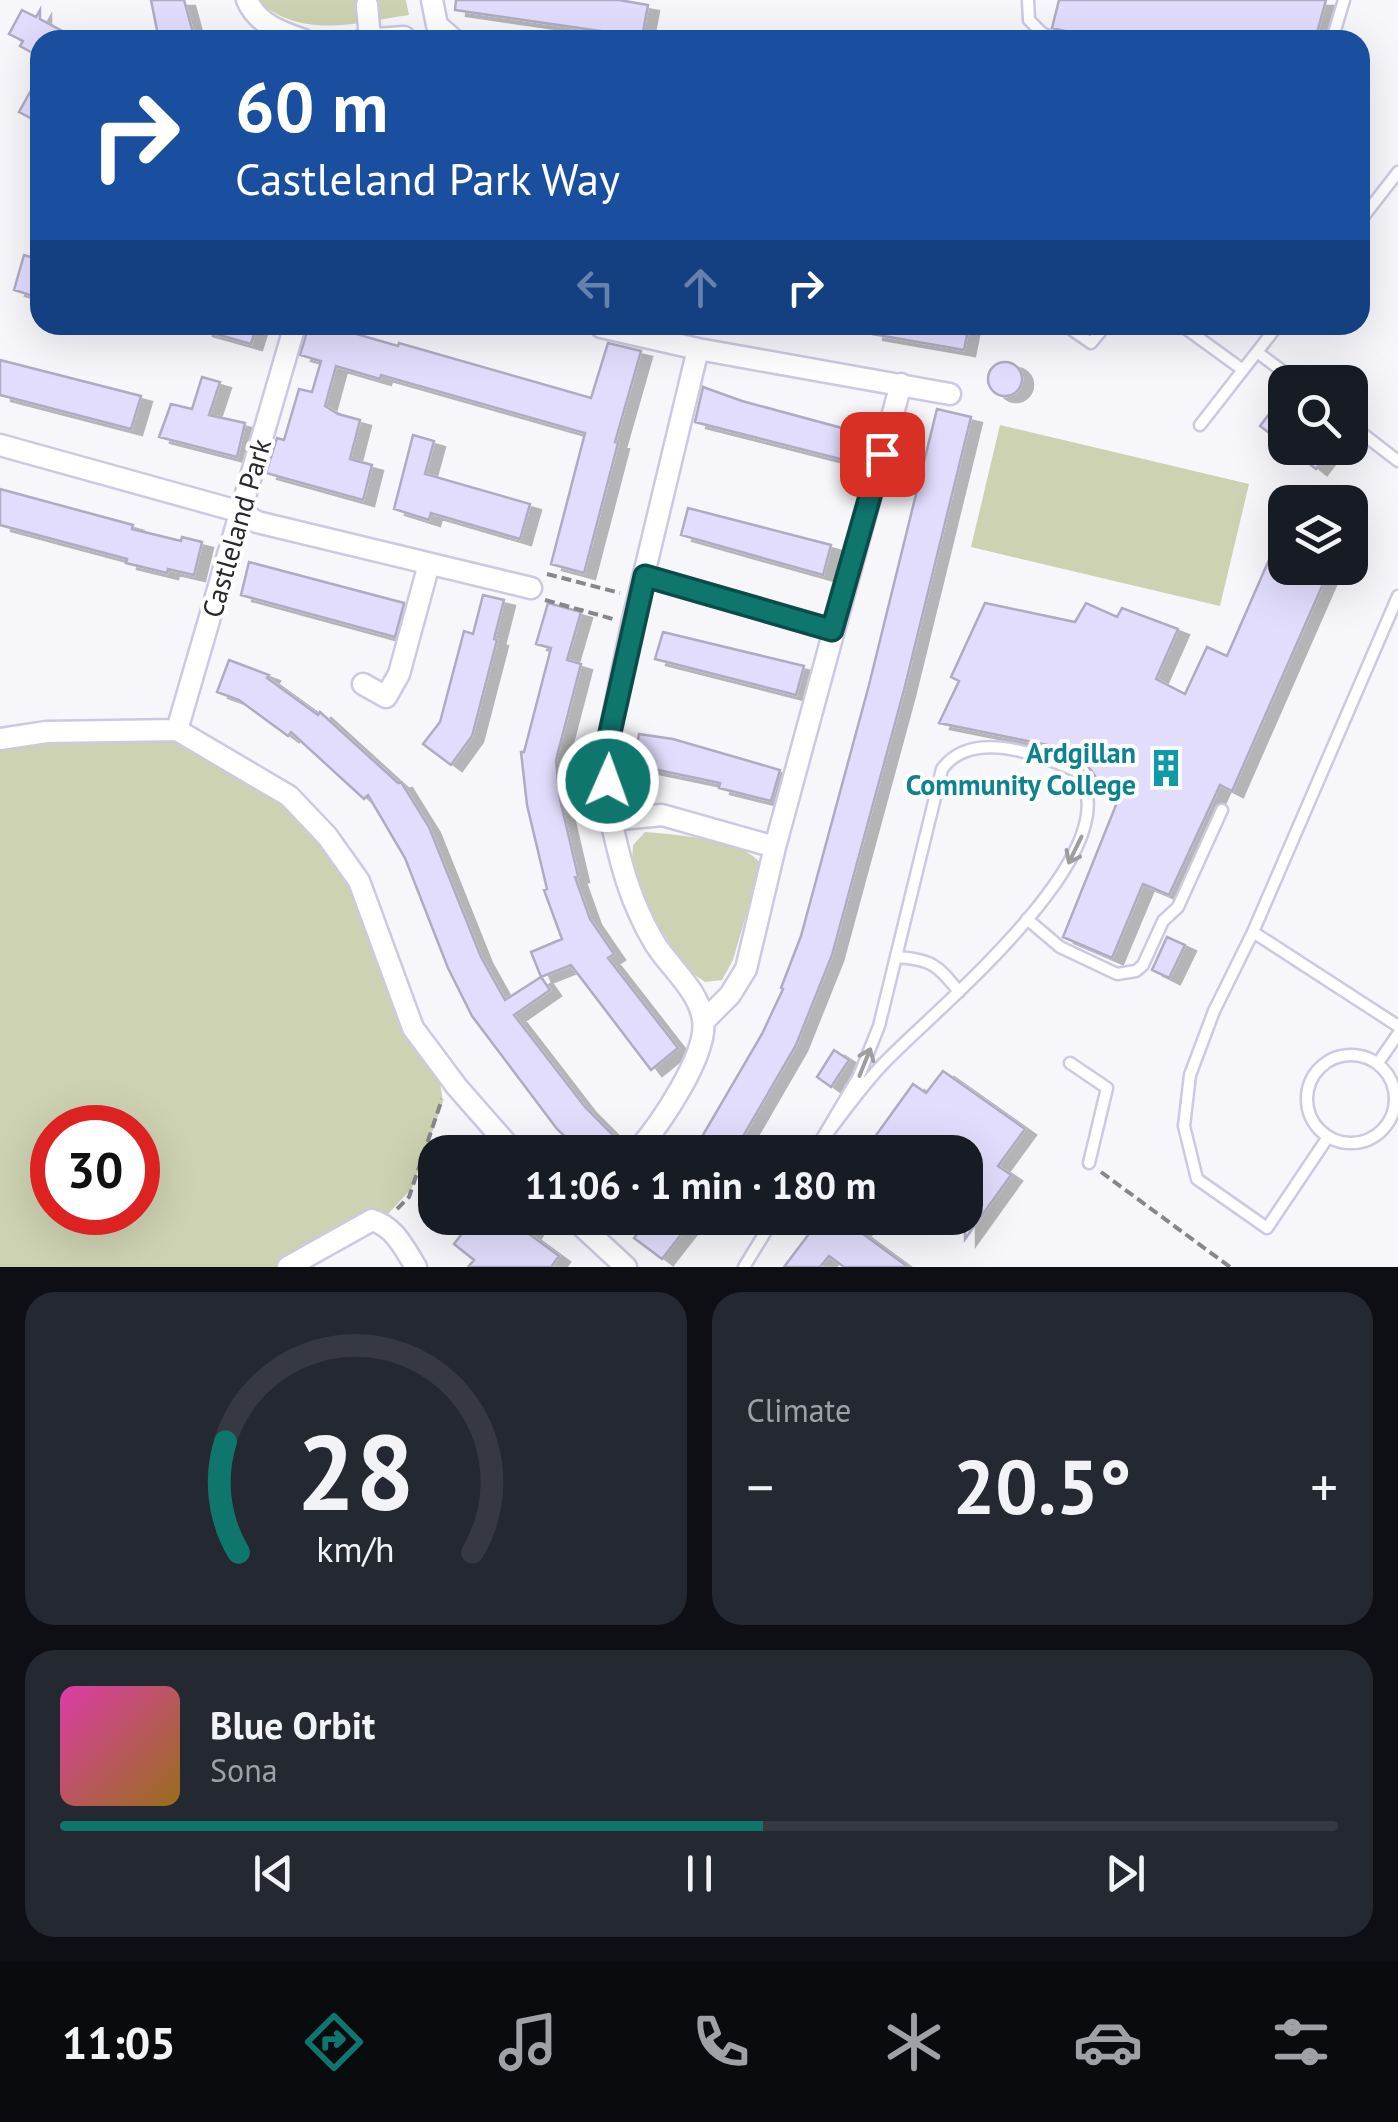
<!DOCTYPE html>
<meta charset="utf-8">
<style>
:root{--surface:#171b24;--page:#242831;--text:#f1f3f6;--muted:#9ea1a6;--line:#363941;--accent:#0f766e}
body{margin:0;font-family:"PT Sans",sans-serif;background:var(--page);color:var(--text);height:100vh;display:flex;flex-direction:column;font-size:38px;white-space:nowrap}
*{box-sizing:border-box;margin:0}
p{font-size:32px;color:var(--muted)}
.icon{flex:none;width:55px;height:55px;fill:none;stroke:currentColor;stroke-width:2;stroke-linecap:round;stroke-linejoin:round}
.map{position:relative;height:1267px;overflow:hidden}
.drawer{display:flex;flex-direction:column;gap:25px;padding:25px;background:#0d0f14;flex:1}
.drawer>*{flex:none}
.top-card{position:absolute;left:30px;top:30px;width:1340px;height:305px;border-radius:30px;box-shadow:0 10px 40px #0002;background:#1a4fa0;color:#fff;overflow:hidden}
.controls{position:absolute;left:1268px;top:365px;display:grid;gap:20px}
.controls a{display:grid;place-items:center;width:100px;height:100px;border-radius:20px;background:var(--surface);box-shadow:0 10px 40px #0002;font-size:50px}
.speed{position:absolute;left:30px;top:1105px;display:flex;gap:20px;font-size:50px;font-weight:700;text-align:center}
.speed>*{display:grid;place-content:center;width:130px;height:130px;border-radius:50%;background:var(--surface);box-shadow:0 10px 40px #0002;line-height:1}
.speed .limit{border:15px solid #d22;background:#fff;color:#111}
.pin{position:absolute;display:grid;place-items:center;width:85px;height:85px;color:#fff;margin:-42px;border-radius:20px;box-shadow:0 5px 15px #0006}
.me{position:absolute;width:110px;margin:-55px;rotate:2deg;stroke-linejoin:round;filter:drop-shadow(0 0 8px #0008)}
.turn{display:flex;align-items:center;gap:35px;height:210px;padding:0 40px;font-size:45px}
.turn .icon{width:130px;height:130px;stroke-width:2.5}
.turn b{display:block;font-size:70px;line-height:85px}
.lanes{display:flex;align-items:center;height:95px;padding:0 40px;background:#0003;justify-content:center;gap:50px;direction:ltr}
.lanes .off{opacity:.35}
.big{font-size:75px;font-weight:800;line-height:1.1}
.drawer .widget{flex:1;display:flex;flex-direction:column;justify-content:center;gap:15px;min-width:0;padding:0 35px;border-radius:30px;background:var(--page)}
.drawer .dial{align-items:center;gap:0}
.dial svg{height:260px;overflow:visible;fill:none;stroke:var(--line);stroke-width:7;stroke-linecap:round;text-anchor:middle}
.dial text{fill:var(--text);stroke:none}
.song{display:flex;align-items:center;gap:30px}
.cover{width:120px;height:120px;border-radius:15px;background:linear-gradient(135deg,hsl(320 70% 55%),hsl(40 70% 35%))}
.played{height:10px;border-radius:5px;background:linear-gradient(90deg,var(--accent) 55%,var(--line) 55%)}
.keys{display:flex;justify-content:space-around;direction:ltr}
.heat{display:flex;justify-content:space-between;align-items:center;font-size:55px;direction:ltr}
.drawer .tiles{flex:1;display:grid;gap:25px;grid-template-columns:1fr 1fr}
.widget:last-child{grid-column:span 2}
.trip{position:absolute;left:418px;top:1135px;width:565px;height:100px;border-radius:30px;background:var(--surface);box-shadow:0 10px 40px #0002;font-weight:800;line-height:100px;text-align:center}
.dock{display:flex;height:160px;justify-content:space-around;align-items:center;background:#090b0e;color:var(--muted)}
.dock .icon{width:70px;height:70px}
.dock .active{color:var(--accent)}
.dock b{font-size:45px;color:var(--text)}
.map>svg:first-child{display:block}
</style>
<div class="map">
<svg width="1398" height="1267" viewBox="0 0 1398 1267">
<defs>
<filter id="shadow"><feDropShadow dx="11" dy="6" stdDeviation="0" flood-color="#0004"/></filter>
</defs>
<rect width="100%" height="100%" fill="#f7f7fb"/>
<!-- green -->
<path fill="#cdd2b2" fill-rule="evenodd" d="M257,0H406L409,15C356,23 301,40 257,0Z
M1000,425L1249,484L1220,606L971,547Z
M153,729L289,796L359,881L439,1076L443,1102L412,1188L388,1214L288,1267H0V739ZM52,1128H138V1212H52Z
M645,832C673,834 745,840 761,864L733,960L722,980L705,982L686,969L651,914L632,863L633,845Z"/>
<!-- building -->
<path fill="#e2ddfd" stroke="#afacc2" stroke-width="2.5" filter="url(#shadow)" d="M151,0H184L195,40H159Z
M456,0H619L648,5L642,37L455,10Z
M1059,0H1326L1315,40H1102L1052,28Z
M22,10L36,17L40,10V19L79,40H40V57L20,46L23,41L9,34Z
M40,74V123L19,112Z
M24,255L40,260V298L14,290Z
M203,325H257L251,344L202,330Z
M309,325H325L398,346L399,343L591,398L608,343L641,351L615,442L618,443L584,573L551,564L585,433L381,375L380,379L336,366L325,406L338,414L360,420L350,459L372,465L363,500L266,473L277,438L284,440L299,389L312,392L321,361L300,355Z
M873,325H969L964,350L872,334Z
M0,360L141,396L131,429L0,395Z
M988 379a17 17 0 1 1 34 0a17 17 0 1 1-34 0Z
M202,377L220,382L209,415L245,423L237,457L159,437L171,404L192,409Z
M703,387L742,401L864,434L856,463L695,422Z
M1285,393V445L1260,426Z
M937,409L971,417L904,690L832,955L796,1045L734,1152H693L762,1034L783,989L781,988L801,936L869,685Z
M413,435L434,441L425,474L530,504L520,539L431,513L429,520L394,509Z
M1289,448H1332L1316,469Z
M0,489L133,525L132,529L181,541L182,537L202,542L194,575L168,569L167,573L126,563L127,559L0,525Z
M688,508L831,545L823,575L681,535Z
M1285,523V568H1330L1232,791L1220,785L1169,895L1143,884L1112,958L1063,937L1116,805L1077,751L939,723L959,681L951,677L985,603L1075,622L1086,603L1117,617L1122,608L1178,629L1156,679L1185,694L1207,647L1227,656Z
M249,562L404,603L395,637L241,595Z
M483,595L504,600L494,639L497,640L472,736L451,765L423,744L440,722L464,631L473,634Z
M548,603L581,612L567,660L581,664L556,760L560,799L578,876L575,877L590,919L614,954L608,958L678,1048L651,1070L571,965L541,977L531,952L562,939L544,890L547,889L527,805L521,752H524L551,648L536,644Z
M663,632L804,666L796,695L655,659Z
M229,660L269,675L267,678L318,715L320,712L398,783L401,782L429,827L481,957L505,1000L541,977L550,990L514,1015L585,1107L613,1135L596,1152H581L557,1129L472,1016L448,968L405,858L368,795L364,799L291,732L288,736L239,700L217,692Z
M639,734L673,739L780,770L771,801L719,788L720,783L634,765Z
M1167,937L1185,945L1169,978L1152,970Z
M834,1050L849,1060L831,1087L817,1077Z
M943,1071L1025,1129L998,1166L1011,1175L965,1239V1152H864L913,1084L926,1093Z
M474,1218H521L532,1229L529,1234L559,1256L551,1267H468L474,1260L454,1244Z
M650,1218H694L662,1259L634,1238Z
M821,1218H869L859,1231L908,1267H844L829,1256L820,1267H784Z"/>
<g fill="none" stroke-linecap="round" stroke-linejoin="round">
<!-- service casing -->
<g stroke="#ccc9e0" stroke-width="15">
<path id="service" d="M1028,0L1029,20L1042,33L1057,40
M1332,40L1344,0
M1360,221L1398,172
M1065,325L1091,343L1106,325
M1181,325L1243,370
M1257,352L1297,382
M1350,424L1398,461
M1200,425L1278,325
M1027,919L1060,947L1117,974L1136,971L1143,965L1163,921L1178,907L1222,810
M1253,932L1398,1026
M896,957C931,959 938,965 959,992
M1307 1099a44 44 0 1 1 88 0a44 44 0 1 1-88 0Z
M1070,1063L1107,1088L1089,1163
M1378,1063L1398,1034
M1328,1137L1267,1228L1197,1179L1184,1126L1190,1075L1214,1011L1253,932L1398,596
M814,1152L859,1076L879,1026L942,769C972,728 1039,754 1076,771C1139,847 931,1013 884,1063C859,1089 839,1119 817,1147
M744,1267L774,1218"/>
</g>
<!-- minor casing -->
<g stroke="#ccc9e0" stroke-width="25">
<path id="minor" d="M247,0C257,24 281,32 304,40
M432,0L437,25L454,40
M367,5L370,39
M362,40L404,37
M601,327L698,349L950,394
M0,445L241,512L257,522L531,588
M645,576L832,630
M363,684L386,697L399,674L429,564
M177,730L295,325
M0,739L46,732L177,730L289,796L327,836L359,881L413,1028L457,1087L514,1152
M611,820L609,737L632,624L698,349
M775,847L901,384
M636,1152C659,1126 709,1054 703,1019C698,989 669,967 654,942C630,901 621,865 611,820L662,815L775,847L746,969L730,995L704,1021
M573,1218L626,1267
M288,1267L372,1220C395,1227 404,1248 416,1267"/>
</g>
<!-- path -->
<path stroke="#86868c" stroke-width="4" stroke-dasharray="10 5" stroke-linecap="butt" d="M547,574L620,593
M545,600L613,619
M1101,1172L1230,1267
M397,1209L409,1197L442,1099"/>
<!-- service -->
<use href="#service" stroke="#fff" stroke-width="10"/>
<!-- minor -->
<use href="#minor" stroke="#fff" stroke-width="20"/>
</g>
<!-- one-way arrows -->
<defs><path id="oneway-shaft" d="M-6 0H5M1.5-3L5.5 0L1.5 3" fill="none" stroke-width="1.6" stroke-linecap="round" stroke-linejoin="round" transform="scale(2.5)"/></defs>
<g stroke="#9e9ea1">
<use href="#oneway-shaft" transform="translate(1075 850) rotate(116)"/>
<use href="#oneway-shaft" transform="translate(865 1062) rotate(-68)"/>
</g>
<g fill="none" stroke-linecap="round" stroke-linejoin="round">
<!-- route casing -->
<g stroke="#0a4d48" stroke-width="25">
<path id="route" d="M608,781L609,737L645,576L832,630L882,454"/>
</g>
<!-- route -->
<use href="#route" stroke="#0f766e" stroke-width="18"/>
</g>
<!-- icons -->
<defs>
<g id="building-bare" transform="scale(3)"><path d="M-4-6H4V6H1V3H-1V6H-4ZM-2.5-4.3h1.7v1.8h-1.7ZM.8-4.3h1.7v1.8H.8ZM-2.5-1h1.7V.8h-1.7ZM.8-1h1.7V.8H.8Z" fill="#0f9aa8" stroke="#fff" stroke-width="2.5" paint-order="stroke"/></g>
</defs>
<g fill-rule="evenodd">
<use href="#building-bare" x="1166" y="768"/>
</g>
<g text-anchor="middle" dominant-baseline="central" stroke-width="8" stroke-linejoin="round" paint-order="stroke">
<!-- street labels -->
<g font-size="28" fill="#28272f" stroke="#fff">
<text transform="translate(236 528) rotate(-74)">Castleland Park</text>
</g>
<!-- culture labels -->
<g font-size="28" font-weight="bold" fill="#0d838f" stroke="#fff" text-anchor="end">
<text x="1136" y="752">Ardgillan<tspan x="1136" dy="32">Community College</tspan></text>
</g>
</g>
</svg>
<div class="controls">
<a><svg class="icon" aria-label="search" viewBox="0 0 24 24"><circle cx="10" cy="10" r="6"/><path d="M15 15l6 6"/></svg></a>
<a><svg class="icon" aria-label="layers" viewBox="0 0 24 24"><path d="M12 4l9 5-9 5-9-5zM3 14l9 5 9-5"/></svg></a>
</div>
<div class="speed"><div class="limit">30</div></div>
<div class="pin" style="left:882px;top:454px;background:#d93025"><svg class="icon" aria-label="arrive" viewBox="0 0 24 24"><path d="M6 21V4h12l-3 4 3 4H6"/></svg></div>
<svg class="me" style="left:608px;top:781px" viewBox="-20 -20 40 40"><circle r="17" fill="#0f766e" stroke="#fff" stroke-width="3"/><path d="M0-11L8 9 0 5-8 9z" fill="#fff"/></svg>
<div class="trip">11:06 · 1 min · 180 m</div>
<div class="top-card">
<div class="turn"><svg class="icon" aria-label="right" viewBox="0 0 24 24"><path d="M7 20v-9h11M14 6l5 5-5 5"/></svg><div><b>60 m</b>Castleland Park Way</div></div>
<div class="lanes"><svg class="icon off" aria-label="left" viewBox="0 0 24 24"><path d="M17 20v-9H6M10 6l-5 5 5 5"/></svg><svg class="icon off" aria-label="ahead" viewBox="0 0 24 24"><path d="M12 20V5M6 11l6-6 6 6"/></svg><svg class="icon" aria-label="right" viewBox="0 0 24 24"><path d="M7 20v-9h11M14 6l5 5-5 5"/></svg></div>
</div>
</div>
<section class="drawer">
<div class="tiles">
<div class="widget dial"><svg viewBox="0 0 100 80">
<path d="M14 69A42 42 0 1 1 86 69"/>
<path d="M14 69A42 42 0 0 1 10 35" stroke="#0f766e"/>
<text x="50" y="56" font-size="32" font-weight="700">28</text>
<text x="50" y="72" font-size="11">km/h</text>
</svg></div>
<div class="widget"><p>Climate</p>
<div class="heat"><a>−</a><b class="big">20.5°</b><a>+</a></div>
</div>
<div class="widget">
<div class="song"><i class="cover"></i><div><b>Blue Orbit</b><p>Sona</p></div></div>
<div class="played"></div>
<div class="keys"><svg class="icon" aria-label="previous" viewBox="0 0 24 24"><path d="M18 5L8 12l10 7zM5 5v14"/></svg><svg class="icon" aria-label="pause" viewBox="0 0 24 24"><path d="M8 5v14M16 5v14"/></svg><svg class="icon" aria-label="next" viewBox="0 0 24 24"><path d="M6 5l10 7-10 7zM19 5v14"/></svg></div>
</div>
</div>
</section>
<nav class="dock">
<b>11:05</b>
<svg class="icon active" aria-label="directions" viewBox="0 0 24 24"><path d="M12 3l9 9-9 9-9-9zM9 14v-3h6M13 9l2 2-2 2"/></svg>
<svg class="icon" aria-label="music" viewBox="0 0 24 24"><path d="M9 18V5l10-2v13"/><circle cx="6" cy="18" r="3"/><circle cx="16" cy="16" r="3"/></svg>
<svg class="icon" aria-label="phone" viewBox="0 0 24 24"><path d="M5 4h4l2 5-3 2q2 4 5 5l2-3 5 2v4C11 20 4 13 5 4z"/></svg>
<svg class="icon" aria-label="climate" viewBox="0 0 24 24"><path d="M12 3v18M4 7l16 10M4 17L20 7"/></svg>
<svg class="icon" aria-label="car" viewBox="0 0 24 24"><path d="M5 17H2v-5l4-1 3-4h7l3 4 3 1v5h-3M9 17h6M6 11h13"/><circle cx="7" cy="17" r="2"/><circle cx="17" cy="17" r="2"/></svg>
<svg class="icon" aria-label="filters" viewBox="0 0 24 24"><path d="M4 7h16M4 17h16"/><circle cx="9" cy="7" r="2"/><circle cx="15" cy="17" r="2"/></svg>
</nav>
